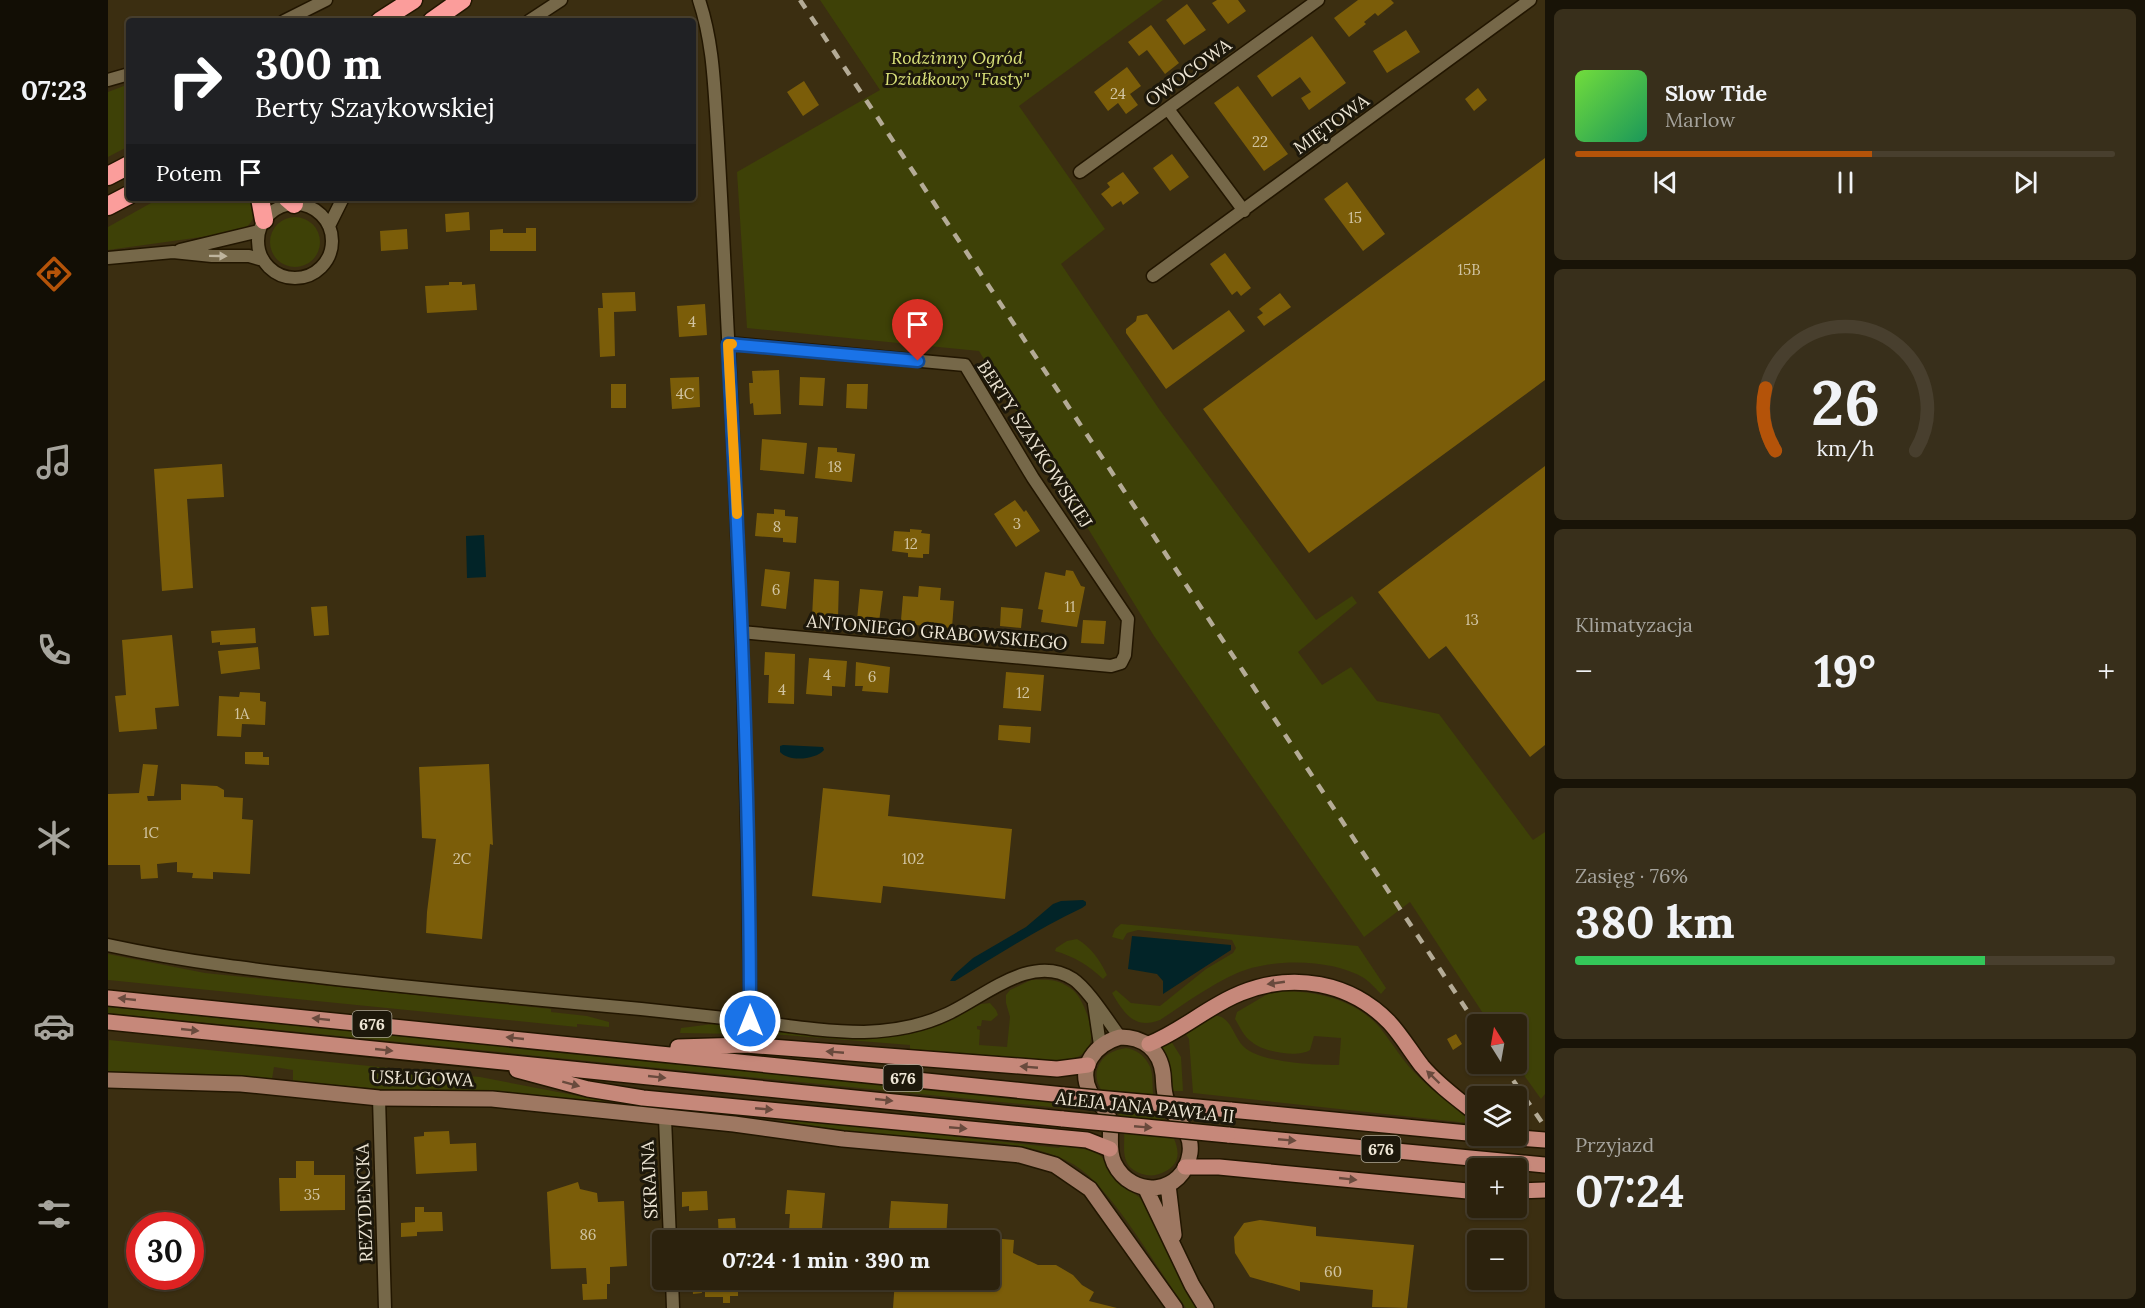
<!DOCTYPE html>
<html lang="pl">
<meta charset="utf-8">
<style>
:root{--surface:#2c220d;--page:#382f1b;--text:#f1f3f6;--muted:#a6a49d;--line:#483f2e;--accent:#b45309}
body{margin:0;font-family:Lora,serif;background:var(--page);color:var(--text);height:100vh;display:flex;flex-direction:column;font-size:22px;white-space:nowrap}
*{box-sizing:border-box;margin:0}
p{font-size:20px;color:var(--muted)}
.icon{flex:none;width:33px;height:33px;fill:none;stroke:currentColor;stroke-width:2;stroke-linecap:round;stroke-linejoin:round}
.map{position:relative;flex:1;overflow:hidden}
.details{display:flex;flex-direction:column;gap:9px;padding:9px;background:#181307;width:600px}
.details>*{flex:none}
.guide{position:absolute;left:18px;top:18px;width:570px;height:183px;border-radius:6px;box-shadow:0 2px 4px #0004,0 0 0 2px var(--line);background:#202124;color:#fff;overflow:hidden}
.needle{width:39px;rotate:349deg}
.tools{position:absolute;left:1359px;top:1014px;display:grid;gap:12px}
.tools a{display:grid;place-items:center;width:60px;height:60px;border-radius:6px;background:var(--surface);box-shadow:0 2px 4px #0004,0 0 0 2px var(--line);font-size:30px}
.speed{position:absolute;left:18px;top:1212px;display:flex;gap:12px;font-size:30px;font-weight:700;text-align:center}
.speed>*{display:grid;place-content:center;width:78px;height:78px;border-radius:50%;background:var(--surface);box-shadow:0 2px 4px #0004,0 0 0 2px var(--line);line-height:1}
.speed .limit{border:9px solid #d22;background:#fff;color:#111}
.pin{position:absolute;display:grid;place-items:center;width:51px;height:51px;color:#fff;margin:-62px -26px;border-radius:50% 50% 50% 0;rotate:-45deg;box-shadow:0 0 6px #0007}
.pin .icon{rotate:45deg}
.me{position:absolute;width:66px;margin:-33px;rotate:0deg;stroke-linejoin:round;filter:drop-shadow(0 0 4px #0008)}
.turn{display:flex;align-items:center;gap:21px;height:126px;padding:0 30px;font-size:27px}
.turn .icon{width:78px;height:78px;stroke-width:2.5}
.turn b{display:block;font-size:42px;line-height:51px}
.then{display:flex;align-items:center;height:57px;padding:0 30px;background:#0003;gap:12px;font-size:22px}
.big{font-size:45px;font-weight:800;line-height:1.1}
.details .card{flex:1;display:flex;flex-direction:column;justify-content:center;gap:9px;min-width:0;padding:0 21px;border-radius:9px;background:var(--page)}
.details .dial{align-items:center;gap:0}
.dial svg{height:156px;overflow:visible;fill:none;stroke:var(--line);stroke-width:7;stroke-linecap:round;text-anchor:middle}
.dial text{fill:var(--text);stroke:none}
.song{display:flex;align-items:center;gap:18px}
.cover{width:72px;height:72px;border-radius:9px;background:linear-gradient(135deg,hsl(100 70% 55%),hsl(150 70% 35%))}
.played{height:6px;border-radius:3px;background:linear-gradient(90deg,var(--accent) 55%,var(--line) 55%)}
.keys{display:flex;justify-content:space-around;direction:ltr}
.heat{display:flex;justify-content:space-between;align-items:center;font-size:33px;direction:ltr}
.charge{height:9px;border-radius:4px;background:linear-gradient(90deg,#34c759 76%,var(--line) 0)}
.trip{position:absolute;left:544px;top:1230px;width:348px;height:60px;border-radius:6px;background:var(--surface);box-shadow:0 2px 4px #0004,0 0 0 2px var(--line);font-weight:800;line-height:60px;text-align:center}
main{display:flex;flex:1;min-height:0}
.menu{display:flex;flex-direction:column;width:108px;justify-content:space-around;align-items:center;background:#120e05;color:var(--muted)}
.menu .icon{width:42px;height:42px}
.menu .current{color:var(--accent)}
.menu b{font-size:27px;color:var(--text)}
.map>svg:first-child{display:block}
</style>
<main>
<nav class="menu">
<b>07:23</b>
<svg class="icon current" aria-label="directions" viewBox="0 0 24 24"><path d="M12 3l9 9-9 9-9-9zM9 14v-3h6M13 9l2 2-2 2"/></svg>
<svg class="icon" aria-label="music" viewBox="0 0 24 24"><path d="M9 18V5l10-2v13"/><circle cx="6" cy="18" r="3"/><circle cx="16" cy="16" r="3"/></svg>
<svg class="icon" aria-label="phone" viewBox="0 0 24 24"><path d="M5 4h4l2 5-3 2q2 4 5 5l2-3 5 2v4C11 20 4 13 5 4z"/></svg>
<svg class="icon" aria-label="climate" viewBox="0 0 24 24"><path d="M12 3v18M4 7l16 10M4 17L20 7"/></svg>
<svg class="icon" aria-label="car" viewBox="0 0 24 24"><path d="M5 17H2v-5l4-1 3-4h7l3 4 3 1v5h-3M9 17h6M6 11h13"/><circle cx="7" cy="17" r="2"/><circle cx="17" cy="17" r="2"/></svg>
<svg class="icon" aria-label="filters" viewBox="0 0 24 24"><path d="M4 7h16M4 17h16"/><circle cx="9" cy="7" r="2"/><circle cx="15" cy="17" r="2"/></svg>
</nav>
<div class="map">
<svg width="1437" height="1308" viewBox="0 0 1437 1308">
<rect width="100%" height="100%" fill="#3b2e11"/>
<!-- green -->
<path fill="#3e4107" d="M712,0H1055L911,106L997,229L953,264L1051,409L1208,620L1244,596L1249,603L1190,652L1214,685L1243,667L1269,701L1331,714L1425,840L1437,832V1094L1433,1099L1408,1064V1024H1382L1302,902L1256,937L1046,636L871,351L639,328L629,172L772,90Z
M21,84V146L0,157V92Z
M52,198H145C147,216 147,224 130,232L0,250V227Z
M162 242a25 25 0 1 1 50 0a25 25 0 1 1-50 0Z
M1013,924L1250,946L1278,988L1273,994C1268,989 1262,982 1256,978C1223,958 1161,958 1127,974C1101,986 1076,1004 1052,1020C1026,1030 1016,1013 1004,993L1008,990L1023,1003L1052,1006L1098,969L1125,953L1128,948L1124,940L1030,930L1019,933L1015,940L1004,937L1007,929Z
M969,939C983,947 992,960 999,975L995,979C980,965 967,957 947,951L948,948L959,941Z
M0,954L97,973L443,1009V1012L479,1016L501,1022V1027L469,1024V1027L0,980Z
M923,980C933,980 942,979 951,982C956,984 963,988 967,992C977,1003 989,1035 980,1048C971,1061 955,1061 941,1061L802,1049V1045L677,1035L572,1033L573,1028L605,1024L734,1037L760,1038L815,1029L841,1020L873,1004L882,1003L888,1010L890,1015L883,1021L874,1020L873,1026H869V1029L872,1030L871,1045L899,1047L902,1017L898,1003V995L902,990Z
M1165,991C1204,990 1246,997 1273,1029C1285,1044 1294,1060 1307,1073C1326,1093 1346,1107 1369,1119V1124L1085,1093L1081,1039L1077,1033C1086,1028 1099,1014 1110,1016C1123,1018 1127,1039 1136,1047C1153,1063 1208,1065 1231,1065L1233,1038L1206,1036L1202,1050C1190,1058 1155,1052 1144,1042C1136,1037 1132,1027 1127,1019L1129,1012Z
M0,1007L961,1103L963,1109L0,1013Z
M1,1040L372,1077L497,1101V1102L395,1092L294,1091L185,1081V1070L166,1067L164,1079L99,1074L0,1072Z
M1063,1041L1073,1057L1075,1091H1062V1069L1053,1047Z
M1018,1048C1028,1050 1035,1054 1040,1063C1047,1073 1043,1087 1046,1098C1051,1120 1088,1154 1058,1171C1049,1176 1041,1177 1031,1173C1007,1163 1021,1139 1014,1121C1007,1101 976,1084 994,1060C1001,1052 1008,1050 1018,1048Z
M676,1117L844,1133L845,1136L850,1137L951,1148L953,1145L987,1151L996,1159L1004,1173L1013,1184L1035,1200L1078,1292L1088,1308H1078C1047,1266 1018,1212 981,1176C939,1137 857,1142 802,1138C759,1134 717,1128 675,1121Z"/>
<!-- water -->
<path fill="#022428" d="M376,535L378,577L359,578L358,536Z
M675,745L715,747L716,750C707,760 681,762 672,752V746Z
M975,900L978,902V905L974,908C930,929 889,955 847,981H842L847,974L865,958L918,927L945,904L953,901Z
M1024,936L1123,945V950L1055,994V981L1049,974L1020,969Z"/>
<!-- building -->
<path fill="#7b5d09" d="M1109,0H1130L1138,11L1120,24L1104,3Z
M1250,0H1283L1286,3L1270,16L1267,13L1256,22L1258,24L1241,37L1226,18Z
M1079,4L1098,30L1076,45L1058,20Z
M1043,25L1071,63L1057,74L1039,50L1031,56L1020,42Z
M1298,30L1312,52L1279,73L1265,51Z
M1204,36L1238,83L1201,110L1193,98L1203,92L1192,77L1164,97L1149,76Z
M1019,67L1033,86L1022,94L1030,105L1018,114L1010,103L1000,111L986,92Z
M696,81L711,105L695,116L679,92Z
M1130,86L1180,154L1156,171L1106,103Z
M1370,88L1379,100L1366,111L1357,99Z
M1064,154L1081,177L1062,191L1045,168Z
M1437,158V380L1201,553L1095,409Z
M1015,172L1031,193L1015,205L1013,201L1004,207L993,194L1002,187L999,183Z
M1239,182L1277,234L1255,251L1216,199Z
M361,212L362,230L338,232L337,214Z
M418,228H428V251H382V230L395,229V233H418Z
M299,229L300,249L273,251L272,231Z
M1117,253L1143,288L1133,296L1129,291L1124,295L1102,264Z
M341,282H354V285L367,284L369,310L319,313L317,286L341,285Z
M527,292L528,311L506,312L507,356L492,357L490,308H495L494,293Z
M1172,293L1183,307L1156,326L1149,317L1155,313L1151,309Z
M597,304L599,335L571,337L569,306Z
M1121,310L1137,331L1058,389L1018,333V329L1028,321L1029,316L1039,314L1065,350Z
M671,370L673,414L646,415L645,403L642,404L641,383H645L644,371Z
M591,377L592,407L564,409L562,378Z
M692,377L717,378L715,406L691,405Z
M503,384H518V408H503Z
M739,384H760L759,409L738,408Z
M654,439L699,443L696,474L652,470Z
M710,447L729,448V452L747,454L744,482L707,478Z
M114,464L116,497L79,499L85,588L54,591L46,469Z
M1437,466V745L1422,757L1338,646L1321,659L1270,592Z
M907,500L916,512L918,510L932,531L908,547L886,514Z
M666,509L677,510V516L690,517L688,543L675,542V538L647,536L649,513L666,514Z
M802,529L814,530L813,533L822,534L821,554H815V558L800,557V553L784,551L786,531L802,532Z
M657,569L682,572L678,609L653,606Z
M958,570L965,571L973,586L977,587L969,627L933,622L935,610L930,609L937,572L957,576Z
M706,579L731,581L730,618L704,617Z
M811,586L833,588L832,600L846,601L844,628L807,625V621L793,620L795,596L810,597Z
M752,589L775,591L771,622L749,620Z
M219,606L221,635L206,636L203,607Z
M893,607L915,609L913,628L892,626Z
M975,620L998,621L996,644L973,643Z
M147,628L148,643L112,645V642L104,643L103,631Z
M64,635L71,706L47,708L49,729L11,732L7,696L18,695L14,640Z
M150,647L152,669L113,674L110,651Z
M657,652L687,654L686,704L660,703L661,675H656Z
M701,658L739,661L737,687L724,686V696L698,694Z
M748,662L782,667L780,693L754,691L755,686H747Z
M898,672L936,675L933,711L895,708Z
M132,692L152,693V701L158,702L157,725L134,724L133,737L109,736L111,696L131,697Z
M891,725L923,727L922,743L890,740Z
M137,752H155V757H161V765L137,764Z
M35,764L50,765L46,796H39L40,801L73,800V784L109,786L116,790V797L135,798L134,819L145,820L142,874L105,872V879L84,878L85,873L69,872V862L49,864L50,878L33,879L32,865H0V794L31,793Z
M381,764L385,845L382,844L374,939L318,933L319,912L328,839L314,838L311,767Z
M715,788L782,795L780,816L904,829L897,899L775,886L773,903L704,896Z
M1348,1034L1354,1044L1345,1050L1339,1039Z
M341,1131L342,1144L368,1143L369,1171L308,1174L306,1137L316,1136V1132Z
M188,1161H206V1175H237V1210L172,1211L171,1178H188Z
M470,1182L472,1189L489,1193L490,1202L516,1201L519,1266L502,1267V1284H499V1299L475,1300L474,1284H479L478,1268L443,1269L439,1192Z
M679,1190L717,1193L713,1240H676L677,1231H681L682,1214H677Z
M599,1191L600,1210L581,1211V1206L574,1207V1192Z
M783,1201L840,1204L838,1240H780Z
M307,1207H316V1212H334L335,1231L309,1232V1236L293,1237V1223L307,1222Z
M627,1218L629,1240H611L610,1219Z
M1152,1220L1208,1227V1236L1306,1245L1299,1308L1264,1307L1265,1290L1192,1282V1291L1142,1277L1127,1253L1126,1237L1136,1223Z
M860,1236L906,1240L905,1253L930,1265H948L965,1275L974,1285L986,1292L981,1301L1009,1308H785L787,1280H882V1240H860Z
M584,1280H592L594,1293L585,1294Z
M630,1284V1296H622V1303H615V1297H597V1285Z"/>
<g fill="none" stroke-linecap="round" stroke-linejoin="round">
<!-- street casing -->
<g stroke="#221600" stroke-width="15">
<path id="street" d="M591,0C605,42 606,83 609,127C613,190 616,253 619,317C631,551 641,786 642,1021
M176,21L218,0
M421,21L453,0
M0,80L21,74
M1060,109L1136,211
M972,172L1210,0
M150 241a37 37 0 1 1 74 0a37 37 0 1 1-74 0Z
M221,226L235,198
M72,250L151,231
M0,258L65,252L104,256H141L155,260
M1045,276L1422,0
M620,343L857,365L925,478L1020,619L1017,655L1013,663L1003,666L633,632
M0,945C78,962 157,971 237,980C336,991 434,1000 533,1009C570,1013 607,1017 644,1021C681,1026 718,1032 756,1032C783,1031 814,1026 839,1014C875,998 923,952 965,979C980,989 1000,1021 1012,1037
M986,1004L992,1045
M271,1098L277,1308
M557,1118L562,1240
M564,1280L565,1308"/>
</g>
<!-- secondary casing -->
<g stroke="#221600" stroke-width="18">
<path id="secondary" d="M1012,1037C1035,1037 1052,1049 1055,1074C1056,1083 1055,1091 1059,1101C1066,1120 1085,1130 1082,1153C1076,1195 1024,1200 1006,1163C999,1148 1005,1132 1001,1118C998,1107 987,1101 982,1092C969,1066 988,1044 1012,1037Z
M0,1080L133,1084L271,1098L384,1099L626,1124L735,1139L912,1155L947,1165L982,1189L1067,1308
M1060,1185L1066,1235
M1038,1189L1084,1285L1098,1308"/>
</g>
<!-- primary casing -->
<g stroke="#221600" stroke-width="18">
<path id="primary" d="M0,998L956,1095
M0,1022L955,1119
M1041,1044C1074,1031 1100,1006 1133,993C1185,972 1242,982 1281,1022C1294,1036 1303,1052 1314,1066C1330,1085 1351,1100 1370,1115
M570,1047L637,1045L949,1069L980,1065
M409,1070L480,1089L535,1098L979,1140L1002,1149
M1122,1110L1370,1134
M1120,1135L1437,1165
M1385,1136L1437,1140
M1077,1167H1111L1370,1192
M1408,1191L1437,1190"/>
</g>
<!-- highway casing -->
<g stroke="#221600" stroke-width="21">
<path id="highway" d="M272,21L305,0
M324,21L354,0
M0,176L21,165
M152,198L156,220
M179,198L186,204
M0,206L21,195"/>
</g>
<!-- street -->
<use href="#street" stroke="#766849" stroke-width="12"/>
<!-- secondary -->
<use href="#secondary" stroke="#9e7862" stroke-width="15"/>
<!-- primary -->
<use href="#primary" stroke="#c6887a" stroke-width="15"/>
<!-- highway -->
<use href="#highway" stroke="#fb9d9b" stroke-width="18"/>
<!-- rail -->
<path stroke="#b4ab96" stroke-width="4.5" stroke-dasharray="10 10" stroke-linecap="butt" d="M692,0L1370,1027
M1394,1064L1437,1127"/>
<!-- primary-bridge casing -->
<g stroke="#221600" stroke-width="18" stroke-linecap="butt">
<path id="primary-bridge" d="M956,1095L1122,1110
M955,1119L1120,1135"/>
</g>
<!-- primary-bridge -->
<use href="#primary-bridge" stroke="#c6887a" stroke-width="15"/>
</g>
<!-- one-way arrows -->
<defs><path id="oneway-solid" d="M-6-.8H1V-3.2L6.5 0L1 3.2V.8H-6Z" transform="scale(1.5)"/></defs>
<use fill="#beb49d" href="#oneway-solid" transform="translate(110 256) rotate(1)"/>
<g fill="#694a3d">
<use href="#oneway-solid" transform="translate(1168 983) rotate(172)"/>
<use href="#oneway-solid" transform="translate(19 999) rotate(-174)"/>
<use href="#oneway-solid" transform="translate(213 1019) rotate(-174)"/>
<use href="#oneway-solid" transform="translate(82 1030) rotate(6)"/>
<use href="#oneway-solid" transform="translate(407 1038) rotate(-174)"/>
<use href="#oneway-solid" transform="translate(276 1050) rotate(6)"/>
<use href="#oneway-solid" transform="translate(727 1052) rotate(-175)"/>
<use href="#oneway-solid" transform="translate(921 1067) rotate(-175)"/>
<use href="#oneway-solid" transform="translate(549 1077) rotate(6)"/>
<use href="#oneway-solid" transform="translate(1325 1077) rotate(-136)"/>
<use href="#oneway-solid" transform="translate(463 1084) rotate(15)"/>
<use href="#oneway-solid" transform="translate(776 1100) rotate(6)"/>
<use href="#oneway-solid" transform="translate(656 1109) rotate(5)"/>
<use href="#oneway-solid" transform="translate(1035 1127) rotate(5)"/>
<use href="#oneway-solid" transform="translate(850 1128) rotate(5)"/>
<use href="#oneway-solid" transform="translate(1179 1140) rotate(5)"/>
<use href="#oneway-solid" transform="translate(1240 1179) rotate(6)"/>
</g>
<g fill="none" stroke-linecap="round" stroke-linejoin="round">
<!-- route casing -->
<g stroke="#114b97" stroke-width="15">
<path id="route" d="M642,1021C642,795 632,569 620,344L810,361"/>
</g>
<!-- route -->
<use href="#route" stroke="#1a73e8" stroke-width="10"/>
<!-- slow -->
<path stroke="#f59e0b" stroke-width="10" d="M624,344H620L629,514"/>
</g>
<g text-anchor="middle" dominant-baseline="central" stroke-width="6" stroke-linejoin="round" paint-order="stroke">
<!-- number labels -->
<g font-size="15" fill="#d1c4a2">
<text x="1010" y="93">24</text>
<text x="1152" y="141">22</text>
<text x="1247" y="217">15</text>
<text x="1361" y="269">15B</text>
<text x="584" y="321">4</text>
<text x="577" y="393">4C</text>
<text x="727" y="466">18</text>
<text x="909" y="523">3</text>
<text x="669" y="526">8</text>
<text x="803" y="543">12</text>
<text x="668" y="589">6</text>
<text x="962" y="606">11</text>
<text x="1364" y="619">13</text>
<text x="719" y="674">4</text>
<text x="764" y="676">6</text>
<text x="674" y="689">4</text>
<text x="915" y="692">12</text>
<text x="134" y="713">1A</text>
<text x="43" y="832">1C</text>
<text x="354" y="858">2C</text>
<text x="805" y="858">102</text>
<text x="204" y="1194">35</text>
<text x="480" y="1234">86</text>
<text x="1225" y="1271">60</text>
</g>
<!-- shield labels -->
<g fill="#1d180b" stroke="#afa898" stroke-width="1.5">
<rect x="244.5" y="1011" width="39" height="26" rx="4.5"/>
<rect x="775.5" y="1065" width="39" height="26" rx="4.5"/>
<rect x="1253.5" y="1136" width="39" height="26" rx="4.5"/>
</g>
<g font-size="16" font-weight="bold" fill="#eee6d5">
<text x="264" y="1024">676</text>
<text x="795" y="1078">676</text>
<text x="1273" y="1149">676</text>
</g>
<!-- park labels -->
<g font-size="18" font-style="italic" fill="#d9e179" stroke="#1d180b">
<text x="849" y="57">Rodzinny Ogród<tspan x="849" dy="21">Działkowy "Fasty"</tspan></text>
</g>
<!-- street labels -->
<g font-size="18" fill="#eee6d5" stroke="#1d180b">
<text transform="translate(1080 72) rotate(-36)">OWOCOWA</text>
<text transform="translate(1223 124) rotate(-36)">MIĘTOWA</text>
<text transform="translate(927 444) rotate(57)">BERTY SZAYKOWSKIEJ</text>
<text transform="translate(829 632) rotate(5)">ANTONIEGO GRABOWSKIEGO</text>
<text transform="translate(314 1078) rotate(2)">USŁUGOWA</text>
<text transform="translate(1037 1107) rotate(6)">ALEJA JANA PAWŁA II</text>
<text transform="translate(541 1180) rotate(-93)">SKRAJNA</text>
<text transform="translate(256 1203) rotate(-92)">REZYDENCKA</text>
</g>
</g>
</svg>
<div class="tools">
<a><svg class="needle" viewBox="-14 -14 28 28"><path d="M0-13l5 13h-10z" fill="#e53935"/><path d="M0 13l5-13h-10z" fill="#a6a49d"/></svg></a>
<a><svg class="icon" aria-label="layers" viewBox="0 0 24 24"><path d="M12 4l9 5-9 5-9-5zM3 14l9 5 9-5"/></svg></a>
<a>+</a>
<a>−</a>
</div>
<div class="speed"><div class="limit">30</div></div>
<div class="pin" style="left:810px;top:361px;background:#d93025"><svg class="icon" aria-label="arrive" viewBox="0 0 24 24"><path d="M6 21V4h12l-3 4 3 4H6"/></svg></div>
<svg class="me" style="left:642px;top:1021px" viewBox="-20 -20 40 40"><circle r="17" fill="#1a73e8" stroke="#fff" stroke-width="3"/><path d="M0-11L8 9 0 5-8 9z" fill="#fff"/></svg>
<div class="trip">07:24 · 1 min · 390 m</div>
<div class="guide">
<div class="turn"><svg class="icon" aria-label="right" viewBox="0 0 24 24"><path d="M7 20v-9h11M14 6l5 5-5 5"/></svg><div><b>300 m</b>Berty Szaykowskiej</div></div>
<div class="then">Potem<svg class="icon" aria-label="arrive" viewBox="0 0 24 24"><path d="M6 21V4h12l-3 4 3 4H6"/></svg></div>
</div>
</div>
<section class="details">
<div class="card">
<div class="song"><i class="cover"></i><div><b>Slow Tide</b><p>Marlow</p></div></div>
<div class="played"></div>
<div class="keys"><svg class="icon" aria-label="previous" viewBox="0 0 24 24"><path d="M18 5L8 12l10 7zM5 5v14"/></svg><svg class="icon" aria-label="pause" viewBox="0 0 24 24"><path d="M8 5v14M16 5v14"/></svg><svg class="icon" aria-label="next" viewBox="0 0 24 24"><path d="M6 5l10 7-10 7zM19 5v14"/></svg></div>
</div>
<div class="card dial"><svg viewBox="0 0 100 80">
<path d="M14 69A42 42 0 1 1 86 69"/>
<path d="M14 69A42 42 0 0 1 9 37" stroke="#b45309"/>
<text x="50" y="56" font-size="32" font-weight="700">26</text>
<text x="50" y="72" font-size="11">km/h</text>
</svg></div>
<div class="card"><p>Klimatyzacja</p>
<div class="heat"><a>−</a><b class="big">19°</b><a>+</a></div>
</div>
<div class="card"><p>Zasięg · 76%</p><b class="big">380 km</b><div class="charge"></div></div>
<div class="card"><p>Przyjazd</p><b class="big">07:24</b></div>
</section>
</main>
